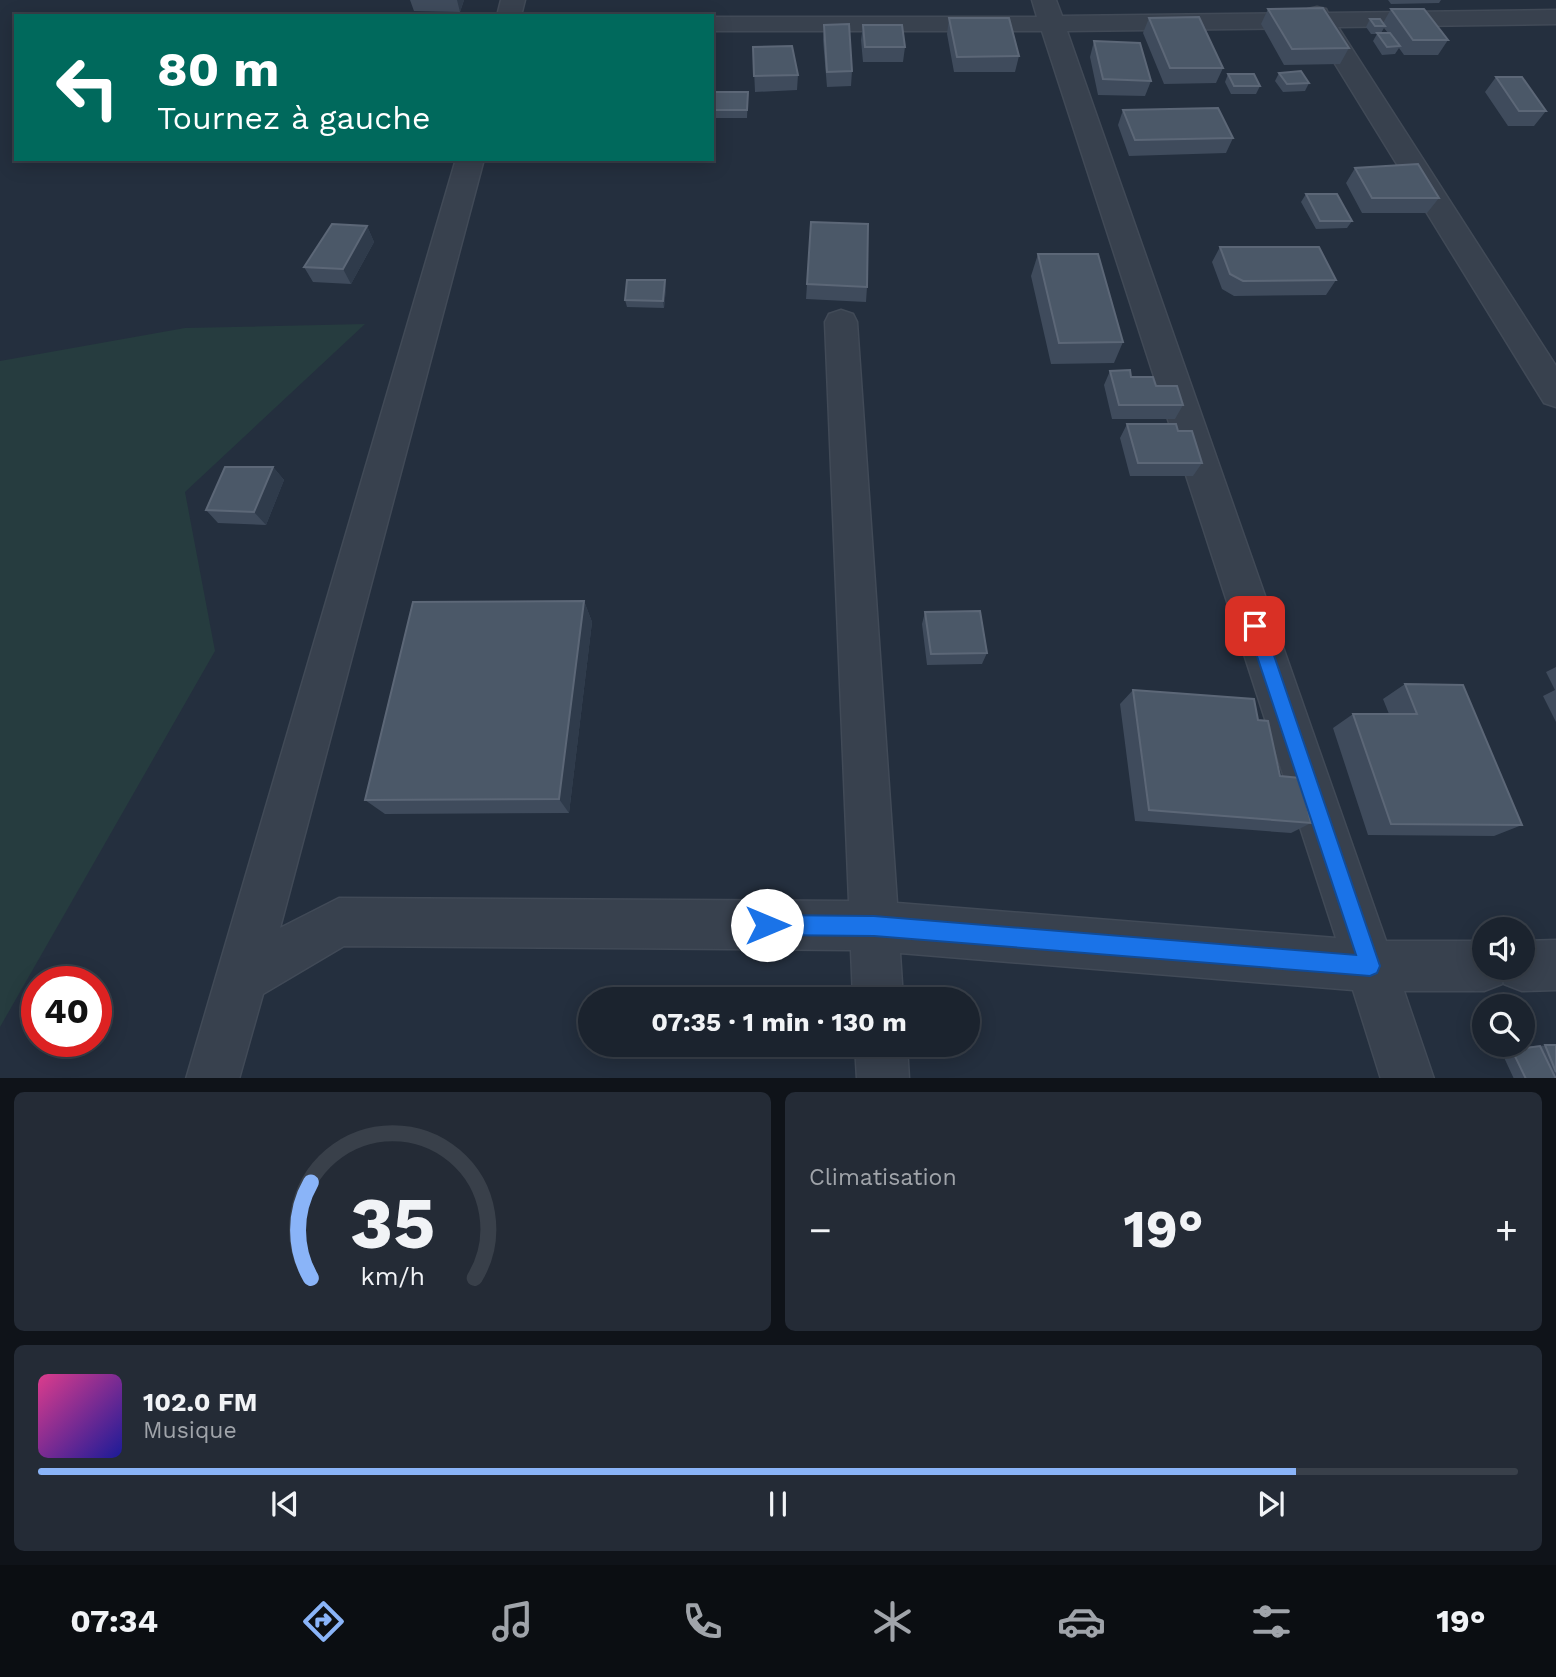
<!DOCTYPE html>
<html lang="fr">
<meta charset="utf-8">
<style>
:root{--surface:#1b232e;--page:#242b36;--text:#f1f3f6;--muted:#a0a4aa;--line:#39404a;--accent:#8ab4f8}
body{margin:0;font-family:"Work Sans",sans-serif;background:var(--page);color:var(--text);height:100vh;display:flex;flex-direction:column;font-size:26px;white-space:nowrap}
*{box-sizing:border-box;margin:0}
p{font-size:23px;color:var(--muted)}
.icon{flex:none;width:38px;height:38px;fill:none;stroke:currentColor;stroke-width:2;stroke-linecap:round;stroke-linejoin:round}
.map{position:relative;height:1078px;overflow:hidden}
.panel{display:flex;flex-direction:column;gap:14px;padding:14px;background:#0f1319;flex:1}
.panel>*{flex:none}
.banner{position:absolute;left:14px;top:14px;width:700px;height:147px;border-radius:0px;box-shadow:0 4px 18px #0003,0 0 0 2px var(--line);background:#00695c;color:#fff;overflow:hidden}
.tools{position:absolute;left:1472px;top:917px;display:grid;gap:14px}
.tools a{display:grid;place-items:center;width:63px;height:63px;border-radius:50%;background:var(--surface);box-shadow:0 4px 18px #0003,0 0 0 2px var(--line);font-size:35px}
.speed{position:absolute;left:21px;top:966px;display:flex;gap:14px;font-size:35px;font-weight:700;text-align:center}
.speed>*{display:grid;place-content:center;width:91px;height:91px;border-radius:50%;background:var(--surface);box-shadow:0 4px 18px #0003,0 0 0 2px var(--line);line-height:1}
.speed .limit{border:10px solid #d22;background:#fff;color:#111}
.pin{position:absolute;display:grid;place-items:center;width:60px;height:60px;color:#fff;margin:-30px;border-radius:14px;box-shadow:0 4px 10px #0006}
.me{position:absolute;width:77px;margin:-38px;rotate:90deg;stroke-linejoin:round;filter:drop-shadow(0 0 5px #0008)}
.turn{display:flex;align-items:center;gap:24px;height:147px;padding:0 28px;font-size:32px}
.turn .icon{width:91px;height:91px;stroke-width:2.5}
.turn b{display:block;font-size:49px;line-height:60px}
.big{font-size:52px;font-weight:700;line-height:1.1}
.panel .tile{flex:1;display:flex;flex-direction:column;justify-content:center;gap:10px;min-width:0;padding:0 24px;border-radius:10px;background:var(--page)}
.panel .dial{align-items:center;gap:0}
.dial svg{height:182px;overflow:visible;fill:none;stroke:var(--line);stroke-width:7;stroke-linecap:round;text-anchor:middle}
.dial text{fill:var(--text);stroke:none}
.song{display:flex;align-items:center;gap:21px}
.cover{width:84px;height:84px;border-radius:10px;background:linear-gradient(135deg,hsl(330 70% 55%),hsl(240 70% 35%))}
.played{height:7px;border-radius:4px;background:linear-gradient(90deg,var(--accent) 85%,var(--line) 85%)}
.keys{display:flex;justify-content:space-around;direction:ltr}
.heat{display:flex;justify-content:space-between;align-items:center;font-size:38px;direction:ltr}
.panel .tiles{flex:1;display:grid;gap:14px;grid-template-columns:1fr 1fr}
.tile:last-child{grid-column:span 2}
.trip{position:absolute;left:578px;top:987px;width:402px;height:70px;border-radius:35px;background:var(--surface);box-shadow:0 4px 18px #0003,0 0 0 2px var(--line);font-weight:700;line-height:70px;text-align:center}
.dock{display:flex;height:112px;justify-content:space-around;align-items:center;background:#0b0e12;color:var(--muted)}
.dock .icon{width:49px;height:49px}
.dock .current{color:var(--accent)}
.dock b{font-size:32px;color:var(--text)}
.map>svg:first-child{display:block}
</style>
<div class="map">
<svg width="1556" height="1079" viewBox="0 0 1556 1079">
<rect width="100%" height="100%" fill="#242f3e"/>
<!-- green -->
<path fill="#263c3f" d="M365,324L185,492L215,651L0,1027V361L185,328Z"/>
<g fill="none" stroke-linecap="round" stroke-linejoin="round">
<!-- minor casing -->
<g stroke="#414a57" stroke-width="3">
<path id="minor" d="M501,0H525L521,16H497Z
M1032,0H1056L1062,16L1305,13L1308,9L1317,7L1326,9L1328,13L1556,10V24L1338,27L1556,366V407L1544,403L1313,28L1067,31L1386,941H1484V968H1522V941L1556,940V990L1522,991L1504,984L1503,980L1502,984L1484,991H1404L1434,1079H1381L1353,990L900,953L903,999H853L851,950L344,946L263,994L239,1079H186L456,159H484L280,928L339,898L849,901L825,322L829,314L841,310L853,314L857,322L897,903L1336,938L1042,31H712V17H1037Z
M855,1045H907L909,1079H857Z"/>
</g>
<!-- minor -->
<use href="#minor" fill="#38414e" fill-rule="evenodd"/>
</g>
<!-- wall -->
<path fill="#3f4b5c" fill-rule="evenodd" d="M410,0H464L460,12L414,11Z
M1388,0H1441L1439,3L1391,4Z
M1268,9L1349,48L1340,64L1284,65L1261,24Z
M1391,9L1448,40L1438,55H1404L1399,48L1395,54L1382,55L1373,41L1377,34H1371L1366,27L1370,19L1383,23ZM1384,28L1388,33H1381Z
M949,18L1019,56L1015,72H954L947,34Z
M1149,18L1223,68L1216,83L1164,84L1143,33Z
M824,25L852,71L851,86L827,87L823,40Z
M863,25L905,47L903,62H863L861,40Z
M1094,41L1151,81L1145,96L1098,95L1090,57Z
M753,47L798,75L797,90L755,92Z
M1279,73L1309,83L1305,91L1283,92L1275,81Z
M1228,74L1260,86L1256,94H1231L1225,82Z
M1496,77L1546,111L1534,126H1508L1485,92Z
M748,92L747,118H714L713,110Z
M1123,110L1233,138L1226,153L1129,156L1118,125Z
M1355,168L1439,198L1427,213H1362L1346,183Z
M1306,194L1352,221L1347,228L1316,229L1301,202Z
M367,226L374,242L351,284L313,282L304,267Z
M1220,247L1336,280L1326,295L1234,296L1222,289L1212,262Z
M1038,254L1123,342L1114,363L1051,364L1031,276Z
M665,280L666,288L664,308L627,307L625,300Z
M807,284L867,287L866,302L806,299Z
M1110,371L1131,377L1156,386L1183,405L1175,419H1112L1104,385Z
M1127,424L1178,431L1202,463L1193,476H1130L1120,438Z
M273,467L284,480L266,525L218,523L206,510Z
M584,601L592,622L569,813L385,814L365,800Z
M925,612L987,653L982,664L927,665L922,624Z
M1556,667V722L1543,696L1555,690L1546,672Z
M1405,684L1522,825L1494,836L1368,835L1333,728L1353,714H1389L1383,699Z
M1133,690L1258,720L1280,776L1311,823L1291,833L1135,821L1120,704Z
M1556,1045V1079H1514L1501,1051L1533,1046Z"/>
<!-- shaded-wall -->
<path fill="#2f3b4b" d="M457,0H464L460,12Z
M367,226L374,242L351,284L343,269Z
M665,280L666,288L664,308L663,301Z
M273,467L284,480L266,525L254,512Z
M584,601L592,622L569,813L559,799Z"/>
<!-- building -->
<path fill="#4b5868" stroke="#5c6777" stroke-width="2" d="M1323,8L1349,48L1292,49L1268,9Z
M1391,9H1424L1448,40H1413Z
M1199,17L1223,68H1170L1149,18Z
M949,18H1009L1019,56L957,57Z
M1370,19H1380L1385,26H1375Z
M849,24L852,71L827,72L824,25Z
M863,25H902L905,47H865Z
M1377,33H1390L1400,46L1387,47Z
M1094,41L1140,43L1151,81L1103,79Z
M792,46L798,75L754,76L753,47Z
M1301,71L1309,83L1287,84L1279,73Z
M1228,74H1254L1260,86H1234Z
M1496,77H1522L1546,111H1519Z
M715,92H748L747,110H713Z
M1218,108L1233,138L1135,140L1123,110Z
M1418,164L1439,198H1372L1355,168Z
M1306,194H1337L1352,221H1320Z
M811,222L868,224L867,287L807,284Z
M332,224L367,226L343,269L304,267Z
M1220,247H1319L1336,280L1243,281L1230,274Z
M1038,254H1098L1123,342L1059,343Z
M627,280H665L663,301L625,300Z
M1130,370L1131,377H1153L1156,386H1177L1183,405H1119L1110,371Z
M1127,424H1176L1178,431H1192L1202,463H1138Z
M225,467H273L254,512L206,510Z
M584,601L559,799L365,800L413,602Z
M980,611L987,653L931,654L925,612Z
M1405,684L1463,685L1522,825L1391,824L1353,714H1417Z
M1133,690L1254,699L1258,720L1268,721L1280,776L1300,778L1311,823L1149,810Z
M1545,1045H1556V1072Z
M1540,1046L1556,1079H1526L1512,1050Z"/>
<!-- route -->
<path fill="#1a73e8" stroke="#114b97" stroke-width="2" d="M1255,618L1261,620L1264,626L1380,966L1377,973L1370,976L874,936L767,935L760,932L757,925L760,918L767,915L874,916L1356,955L1247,626L1249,620Z"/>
</svg>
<div class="tools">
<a><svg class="icon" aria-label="sound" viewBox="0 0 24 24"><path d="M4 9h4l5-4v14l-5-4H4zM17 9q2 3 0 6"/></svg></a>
<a><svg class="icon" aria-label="search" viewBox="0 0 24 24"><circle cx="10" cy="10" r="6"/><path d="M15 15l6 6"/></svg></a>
</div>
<div class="speed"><div class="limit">40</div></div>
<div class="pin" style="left:1255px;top:626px;background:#d93025"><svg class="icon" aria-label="arrive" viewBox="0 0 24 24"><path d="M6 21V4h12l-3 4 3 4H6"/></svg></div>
<svg class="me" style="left:767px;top:925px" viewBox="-20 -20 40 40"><circle r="19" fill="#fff"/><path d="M0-13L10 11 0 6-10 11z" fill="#1a73e8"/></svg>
<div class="trip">07:35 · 1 min · 130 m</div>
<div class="banner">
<div class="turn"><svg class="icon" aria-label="left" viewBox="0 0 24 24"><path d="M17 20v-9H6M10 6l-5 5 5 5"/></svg><div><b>80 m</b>Tournez à gauche</div></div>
</div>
</div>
<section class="panel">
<div class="tiles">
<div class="tile dial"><svg viewBox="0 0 100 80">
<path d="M14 69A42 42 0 1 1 86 69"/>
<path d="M14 69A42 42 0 0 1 14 27" stroke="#8ab4f8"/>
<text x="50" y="56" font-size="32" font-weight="700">35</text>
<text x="50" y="72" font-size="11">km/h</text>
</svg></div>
<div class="tile"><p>Climatisation</p>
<div class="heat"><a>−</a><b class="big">19°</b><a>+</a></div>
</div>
<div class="tile">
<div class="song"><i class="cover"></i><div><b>102.0 FM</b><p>Musique</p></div></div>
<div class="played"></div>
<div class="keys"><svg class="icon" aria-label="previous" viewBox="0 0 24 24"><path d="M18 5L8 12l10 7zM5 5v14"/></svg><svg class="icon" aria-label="pause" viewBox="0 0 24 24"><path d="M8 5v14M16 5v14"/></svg><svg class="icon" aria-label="next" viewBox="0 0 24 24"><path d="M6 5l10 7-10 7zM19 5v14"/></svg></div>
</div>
</div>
</section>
<nav class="dock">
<b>07:34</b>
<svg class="icon current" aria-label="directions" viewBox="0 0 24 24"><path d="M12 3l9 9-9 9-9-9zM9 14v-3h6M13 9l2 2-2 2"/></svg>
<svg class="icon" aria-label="music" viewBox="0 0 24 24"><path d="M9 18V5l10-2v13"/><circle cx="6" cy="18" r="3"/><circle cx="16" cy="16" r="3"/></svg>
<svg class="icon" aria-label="phone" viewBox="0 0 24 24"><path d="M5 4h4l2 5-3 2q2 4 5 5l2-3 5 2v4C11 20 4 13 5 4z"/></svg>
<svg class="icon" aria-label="climate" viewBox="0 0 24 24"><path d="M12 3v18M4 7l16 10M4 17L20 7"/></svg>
<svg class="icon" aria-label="car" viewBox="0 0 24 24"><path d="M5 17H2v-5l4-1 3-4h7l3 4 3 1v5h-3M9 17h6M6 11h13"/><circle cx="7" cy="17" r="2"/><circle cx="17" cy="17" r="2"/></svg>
<svg class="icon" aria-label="filters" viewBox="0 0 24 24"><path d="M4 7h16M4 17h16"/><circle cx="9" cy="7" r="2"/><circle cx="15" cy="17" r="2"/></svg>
<b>19°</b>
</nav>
